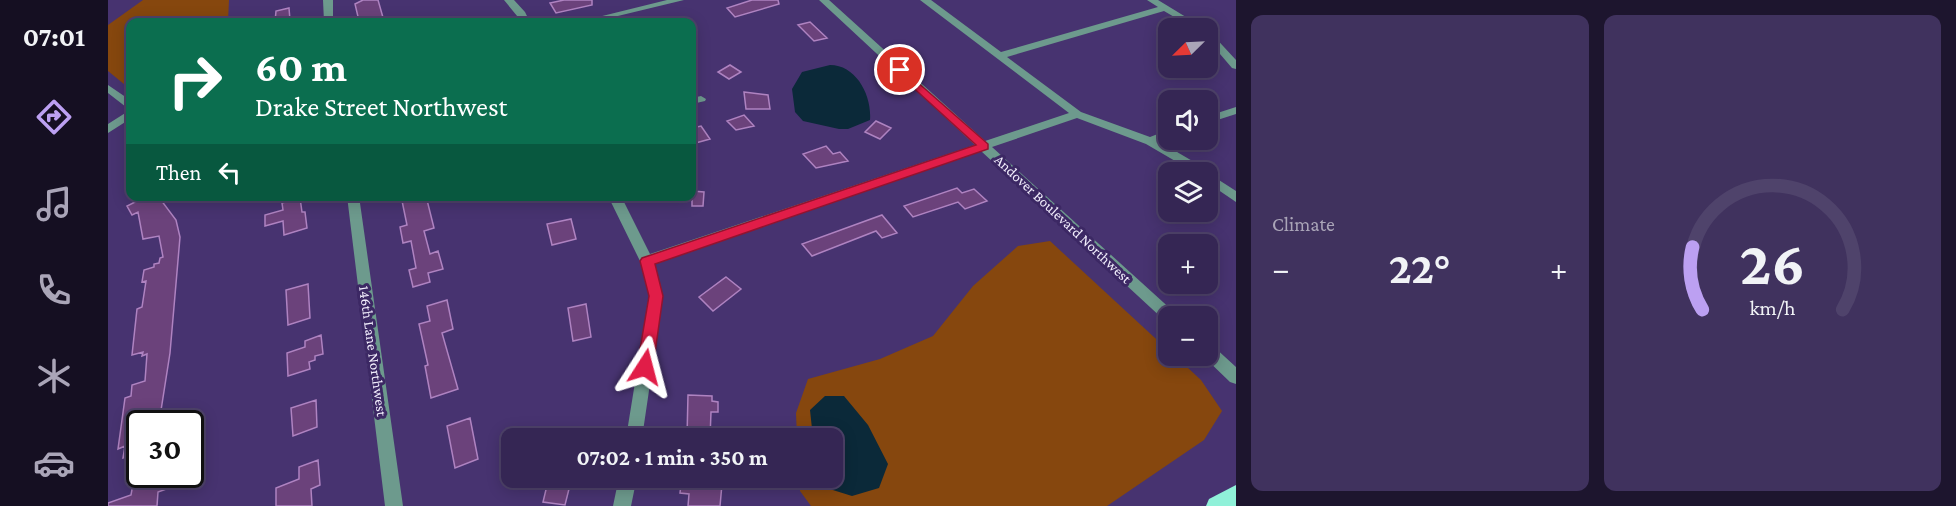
<!DOCTYPE html>
<meta charset="utf-8">
<style>
:root{--surface:#352654;--page:#40325e;--text:#f1f3f6;--muted:#aaa5b8;--line:#4f436b;--accent:#bca0f2}
body{margin:0;font-family:"Crimson Pro",serif;background:var(--page);color:var(--text);height:100vh;display:flex;flex-direction:column;font-size:22px;white-space:nowrap}
*{box-sizing:border-box;margin:0}
p{font-size:20px;color:var(--muted)}
.icon{flex:none;width:33px;height:33px;fill:none;stroke:currentColor;stroke-width:2;stroke-linecap:round;stroke-linejoin:round}
.map{position:relative;flex:1;overflow:hidden}
.side{display:flex;flex-direction:column;gap:15px;padding:15px;background:#1d152e;width:720px}
.side>*{flex:none}
.top-card{position:absolute;left:18px;top:18px;width:570px;height:183px;border-radius:12px;box-shadow:0 3px 15px #0003,0 0 0 2px var(--line);background:#0b6e4f;color:#fff;overflow:hidden}
.needle{width:39px;rotate:246deg}
.tools{position:absolute;left:1050px;top:18px;display:grid;gap:12px}
.tools a{display:grid;place-items:center;width:60px;height:60px;border-radius:12px;background:var(--surface);box-shadow:0 3px 15px #0003,0 0 0 2px var(--line);font-size:30px}
.speed{position:absolute;left:18px;top:410px;display:flex;gap:12px;font-size:30px;font-weight:700;text-align:center}
.speed>*{display:grid;place-content:center;width:78px;height:78px;border-radius:50%;background:var(--surface);box-shadow:0 3px 15px #0003,0 0 0 2px var(--line);line-height:1}
.speed .limit{border:3px solid #111;border-radius:9px;background:#fff;color:#111}
.pin{position:absolute;display:grid;place-items:center;width:51px;height:51px;color:#fff;margin:-26px;border:3px solid #fff;border-radius:50%;box-shadow:0 2px 6px #0007}
.me{position:absolute;width:66px;margin:-33px;rotate:9deg;stroke-linejoin:round;filter:drop-shadow(0 0 4px #0008)}
.turn{display:flex;align-items:center;gap:21px;height:126px;padding:0 30px;font-size:27px}
.turn .icon{width:78px;height:78px;stroke-width:2.5}
.turn b{display:block;font-size:42px;line-height:51px}
.then{display:flex;align-items:center;height:57px;padding:0 30px;background:#0003;gap:12px;font-size:22px}
.big{font-size:45px;font-weight:700;line-height:1.1}
.side .card{flex:1;display:flex;flex-direction:column;justify-content:center;gap:9px;min-width:0;padding:0 21px;border-radius:12px;background:var(--page)}
.side .dial{align-items:center;gap:0}
.dial svg{height:156px;overflow:visible;fill:none;stroke:var(--line);stroke-width:7;stroke-linecap:round;text-anchor:middle}
.dial text{fill:var(--text);stroke:none}
.heat{display:flex;justify-content:space-between;align-items:center;font-size:33px;direction:ltr}
.side .tiles{flex:1;display:grid;gap:15px;grid-template-columns:repeat(2,1fr)}
.trip{position:absolute;left:393px;top:428px;width:342px;height:60px;border-radius:12px;background:var(--surface);box-shadow:0 3px 15px #0003,0 0 0 2px var(--line);font-weight:700;line-height:60px;text-align:center}
main{display:flex;flex:1;min-height:0}
.tabs{display:flex;flex-direction:column;width:108px;justify-content:space-around;align-items:center;background:#150f22;color:var(--muted)}
.tabs .icon{width:42px;height:42px}
.tabs .selected{color:var(--accent)}
.tabs b{font-size:27px;color:var(--text)}
.map>svg:first-child{display:block}
</style>
<main>
<nav class="tabs">
<b>07:01</b>
<svg class="icon selected" aria-label="directions" viewBox="0 0 24 24"><path d="M12 3l9 9-9 9-9-9zM9 14v-3h6M13 9l2 2-2 2"/></svg>
<svg class="icon" aria-label="music" viewBox="0 0 24 24"><path d="M9 18V5l10-2v13"/><circle cx="6" cy="18" r="3"/><circle cx="16" cy="16" r="3"/></svg>
<svg class="icon" aria-label="phone" viewBox="0 0 24 24"><path d="M5 4h4l2 5-3 2q2 4 5 5l2-3 5 2v4C11 20 4 13 5 4z"/></svg>
<svg class="icon" aria-label="climate" viewBox="0 0 24 24"><path d="M12 3v18M4 7l16 10M4 17L20 7"/></svg>
<svg class="icon" aria-label="car" viewBox="0 0 24 24"><path d="M5 17H2v-5l4-1 3-4h7l3 4 3 1v5h-3M9 17h6M6 11h13"/><circle cx="7" cy="17" r="2"/><circle cx="17" cy="17" r="2"/></svg>
</nav>
<div class="map">
<svg width="1128" height="506" viewBox="0 0 1128 506">
<rect width="100%" height="100%" fill="#473370"/>
<!-- green -->
<path fill="#86470e" d="M35,0H121L120,22H22V89L0,71V25Z
M942,241L1060,350V356H1067L1093,380L1114,411L1096,440L999,506H703L692,491L691,477H724V438H689L688,413L700,379L772,359L825,336L865,286L910,246Z"/>
<!-- water -->
<path fill="#0b2939" d="M722,65C748,65 764,95 762,120L740,129H731L695,121L687,112L684,89L694,72Z
M717,396H736L760,425L780,464L771,488L744,496L712,486L711,477H724V438H705L702,410Z"/>
<!-- building -->
<path fill="#6b427b" stroke="#af83c1" stroke-width="1.5" d="M255,0H270L276,21H251L247,4Z
M456,0H484V5L448,13L442,3Z
M644,0H670L671,4L627,17L619,8Z
M181,8L182,20L167,22L168,11Z
M702,22L719,38L706,41L690,25Z
M622,65L633,72L621,79L610,72Z
M636,92L660,95L662,109H638Z
M636,115L646,126L628,130L619,121Z
M768,121L783,128L772,139L757,132Z
M593,126L602,139L584,144V128Z
M718,146L725,154L732,152L740,161L708,168L695,154Z
M849,188L854,193L866,189L879,201L857,209L850,202L805,217L796,206Z
M584,191L596,192L595,206H584Z
M39,196H50L68,220L72,237L69,272L62,353L51,423H32V453L15,458L17,446L10,449L17,398L23,396L24,385L37,381L39,354L34,356L35,352L24,355L29,309L34,307L38,281L34,282L36,270L46,267V264L51,263L52,258L55,257L51,236L35,239L30,212L24,215L19,206Z
M293,196H318L326,228L316,231L322,254L330,251L335,269L320,273L322,282L305,287L301,270L308,268L303,241L295,243L292,227L299,225Z
M192,198L194,212H197L199,228L176,235L175,221L157,226V215L175,210L174,203Z
M774,215L789,233L774,238L768,231L704,256L694,244Z
M463,219L468,239L444,245L439,224Z
M618,277L633,289L605,311L591,297Z
M200,284L202,318L180,325L178,290Z
M339,300L345,329L334,333L350,389L323,398L317,366L320,365L311,324L322,321L319,306Z
M478,304L483,337L465,341L460,308Z
M213,335L215,354L207,356V360L201,362L202,369L180,376L179,353L197,347V341Z
M580,395L604,396V401L610,402V412H603L602,438L579,437Z
M208,400L209,427L185,436L183,408Z
M362,418L370,459L347,468L339,426Z
M210,460L212,485L203,489L204,506H168V488L191,479V467Z
M53,474H65L64,487L50,492L49,506H0V503L23,495L25,484Z
M441,477H464L457,505L435,502Z
M574,477H595L594,482L614,484L612,506H580L581,494L572,493Z"/>
<g fill="none" stroke-linecap="round" stroke-linejoin="round">
<!-- minor -->
<path fill="#6d9a8d" fill-rule="evenodd" d="M215,0H225V22H216Z
M396,0H406L417,12L422,22H414Z
M559,0H576L485,22H470Z
M711,0H721L877,141L961,113L812,0H823L893,52L1050,7L1039,0H1050L1096,28H1085L1056,11L899,57L973,112L1042,137L1060,130V138L1052,142L1098,169L1100,172V173L1128,191V202L1100,183V172H1086L1038,144L969,118L884,147L1066,312L1068,316H1060V322L1056,320L873,151L547,264L555,296L534,438H518L541,296L532,261L500,196H513L542,254L867,145Z
M1100,32L1103,33L1128,60V69L1124,68L1100,40Z
M0,85L22,100V108L18,107L0,93Z
M593,96L598,99L597,101L584,104V98Z
M1128,107V114L1100,123V116Z
M22,110V119L0,133V124Z
M239,196H251L295,506H277Z
M1100,344L1105,346L1128,367V384L1122,382L1095,356H1100Z
M511,477H529L523,506H505Z"/>
<!-- major -->
<path fill="#90f1d9" fill-rule="evenodd" d="M1128,485V506H1098L1101,499Z"/>
</g>
<!-- route -->
<path fill="#e11d48" stroke="#92132f" stroke-width="1.5" d="M792,67L880,144V149L547,264L555,296L545,367L543,372L537,374L532,372L529,367L541,296L532,261L534,258L868,145L788,72V68Z"/>
<g text-anchor="middle" dominant-baseline="central" stroke-width="6" stroke-linejoin="round" paint-order="stroke">
<!-- street labels -->
<g font-size="15" fill="#f1edfc" stroke="#3c2864">
<text transform="translate(955 219) rotate(43)">Andover Boulevard Northwest</text>
<text transform="translate(265 351) rotate(82)">146th Lane Northwest</text>
</g>
</g>
</svg>
<div class="tools">
<a><svg class="needle" viewBox="-14 -14 28 28"><path d="M0-13l5 13h-10z" fill="#e53935"/><path d="M0 13l5-13h-10z" fill="#aaa5b8"/></svg></a>
<a><svg class="icon" aria-label="sound" viewBox="0 0 24 24"><path d="M4 9h4l5-4v14l-5-4H4zM17 9q2 3 0 6"/></svg></a>
<a><svg class="icon" aria-label="layers" viewBox="0 0 24 24"><path d="M12 4l9 5-9 5-9-5zM3 14l9 5 9-5"/></svg></a>
<a>+</a>
<a>−</a>
</div>
<div class="speed"><div class="limit">30</div></div>
<div class="pin" style="left:792px;top:70px;background:#d93025"><svg class="icon" aria-label="arrive" viewBox="0 0 24 24"><path d="M6 21V4h12l-3 4 3 4H6"/></svg></div>
<svg class="me" style="left:537px;top:367px" viewBox="-20 -20 40 40"><path d="M0-17L14 15 0 8-14 15z" fill="#e11d48" stroke="#fff" stroke-width="4"/></svg>
<div class="trip">07:02 · 1 min · 350 m</div>
<div class="top-card">
<div class="turn"><svg class="icon" aria-label="right" viewBox="0 0 24 24"><path d="M7 20v-9h11M14 6l5 5-5 5"/></svg><div><b>60 m</b>Drake Street Northwest</div></div>
<div class="then">Then<svg class="icon" aria-label="left" viewBox="0 0 24 24"><path d="M17 20v-9H6M10 6l-5 5 5 5"/></svg></div>
</div>
</div>
<section class="side">
<div class="tiles">
<div class="card"><p>Climate</p>
<div class="heat"><a>−</a><b class="big">22°</b><a>+</a></div>
</div>
<div class="card dial"><svg viewBox="0 0 100 80">
<path d="M14 69A42 42 0 1 1 86 69"/>
<path d="M14 69A42 42 0 0 1 9 37" stroke="#bca0f2"/>
<text x="50" y="56" font-size="32" font-weight="700">26</text>
<text x="50" y="72" font-size="11">km/h</text>
</svg></div>
</div>
</section>
</main>
